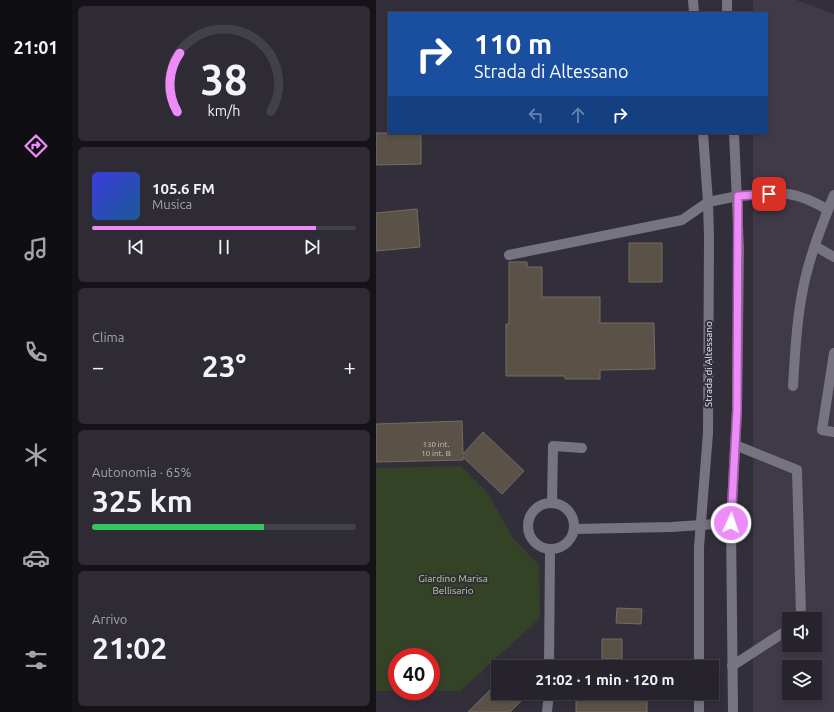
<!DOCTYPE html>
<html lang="it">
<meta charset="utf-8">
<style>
:root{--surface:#26232c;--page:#2e2b34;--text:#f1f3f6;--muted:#a4a4a9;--line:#424048;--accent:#ed8cf9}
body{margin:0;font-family:Ubuntu,sans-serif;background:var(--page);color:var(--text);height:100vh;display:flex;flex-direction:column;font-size:15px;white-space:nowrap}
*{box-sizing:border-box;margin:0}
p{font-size:13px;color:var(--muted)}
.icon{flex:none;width:22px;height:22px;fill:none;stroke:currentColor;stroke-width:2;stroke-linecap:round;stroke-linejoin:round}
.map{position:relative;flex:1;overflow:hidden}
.details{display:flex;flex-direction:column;gap:6px;padding:6px;background:#151318;width:304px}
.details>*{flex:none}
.top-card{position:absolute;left:12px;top:12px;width:380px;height:122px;border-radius:0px;box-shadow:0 2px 6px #0003,0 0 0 1px var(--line);background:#1a4fa0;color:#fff;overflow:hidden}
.fabs{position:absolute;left:406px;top:612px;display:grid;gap:8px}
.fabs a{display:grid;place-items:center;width:40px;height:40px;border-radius:0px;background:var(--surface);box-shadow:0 2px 6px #0003,0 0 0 1px var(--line);font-size:20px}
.speed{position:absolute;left:12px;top:648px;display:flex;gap:8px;font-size:20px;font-weight:700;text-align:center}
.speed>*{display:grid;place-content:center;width:52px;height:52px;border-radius:50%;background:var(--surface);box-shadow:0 2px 6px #0003,0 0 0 1px var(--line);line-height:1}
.speed .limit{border:6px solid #d22;background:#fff;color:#111}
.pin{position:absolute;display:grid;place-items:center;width:34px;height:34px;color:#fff;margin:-17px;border-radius:8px;box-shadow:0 2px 6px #0006}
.me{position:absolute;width:44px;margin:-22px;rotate:3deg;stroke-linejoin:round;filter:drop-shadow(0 0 3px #0008)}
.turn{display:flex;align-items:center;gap:14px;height:84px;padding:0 20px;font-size:18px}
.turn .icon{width:52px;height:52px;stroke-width:2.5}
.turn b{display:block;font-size:28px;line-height:34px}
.lanes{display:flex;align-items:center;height:38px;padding:0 20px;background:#0003;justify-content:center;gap:20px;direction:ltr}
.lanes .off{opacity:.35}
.big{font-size:30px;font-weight:700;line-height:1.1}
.details .tile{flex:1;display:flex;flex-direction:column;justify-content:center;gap:6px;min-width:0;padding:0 14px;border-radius:6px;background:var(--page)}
.details .dial{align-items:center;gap:0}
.dial svg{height:104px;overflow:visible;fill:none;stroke:var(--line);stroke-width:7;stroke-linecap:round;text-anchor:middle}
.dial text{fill:var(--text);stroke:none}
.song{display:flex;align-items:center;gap:12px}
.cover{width:48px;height:48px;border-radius:6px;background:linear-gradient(135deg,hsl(240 70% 55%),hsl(210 70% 35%))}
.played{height:4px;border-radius:2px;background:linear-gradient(90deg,var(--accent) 85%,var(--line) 85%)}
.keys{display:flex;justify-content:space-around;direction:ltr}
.heat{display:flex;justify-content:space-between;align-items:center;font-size:22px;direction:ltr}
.charge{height:6px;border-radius:3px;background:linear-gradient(90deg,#34c759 65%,var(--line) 0)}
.trip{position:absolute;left:115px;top:660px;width:228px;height:40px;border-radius:0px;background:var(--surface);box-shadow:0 2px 6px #0003,0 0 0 1px var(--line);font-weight:700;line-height:40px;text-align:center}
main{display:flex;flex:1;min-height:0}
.menu{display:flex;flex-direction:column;width:72px;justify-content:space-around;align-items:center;background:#0f0e12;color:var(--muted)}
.menu .icon{width:28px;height:28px}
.menu .active{color:var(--accent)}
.menu b{font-size:18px;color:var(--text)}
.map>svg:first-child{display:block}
</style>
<main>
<nav class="menu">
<b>21:01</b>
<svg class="icon active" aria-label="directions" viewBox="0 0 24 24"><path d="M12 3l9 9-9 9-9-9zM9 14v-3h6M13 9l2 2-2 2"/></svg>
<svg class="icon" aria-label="music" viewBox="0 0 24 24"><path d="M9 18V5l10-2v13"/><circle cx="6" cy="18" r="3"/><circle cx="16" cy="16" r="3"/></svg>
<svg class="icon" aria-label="phone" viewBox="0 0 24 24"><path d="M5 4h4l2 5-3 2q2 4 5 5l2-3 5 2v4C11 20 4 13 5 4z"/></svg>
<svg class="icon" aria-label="climate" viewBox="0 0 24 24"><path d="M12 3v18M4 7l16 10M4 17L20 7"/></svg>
<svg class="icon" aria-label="car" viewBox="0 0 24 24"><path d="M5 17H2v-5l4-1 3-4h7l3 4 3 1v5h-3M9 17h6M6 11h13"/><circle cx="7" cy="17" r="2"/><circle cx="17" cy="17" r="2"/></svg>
<svg class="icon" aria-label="filters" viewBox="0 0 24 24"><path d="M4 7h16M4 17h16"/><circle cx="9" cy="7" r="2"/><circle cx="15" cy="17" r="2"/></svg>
</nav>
<section class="details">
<div class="tile dial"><svg viewBox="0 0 100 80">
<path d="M14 69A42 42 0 1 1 86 69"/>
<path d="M14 69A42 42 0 0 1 16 24" stroke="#ed8cf9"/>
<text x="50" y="56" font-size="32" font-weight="700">38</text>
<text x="50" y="72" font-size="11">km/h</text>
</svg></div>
<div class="tile">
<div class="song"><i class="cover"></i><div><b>105.6 FM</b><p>Musica</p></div></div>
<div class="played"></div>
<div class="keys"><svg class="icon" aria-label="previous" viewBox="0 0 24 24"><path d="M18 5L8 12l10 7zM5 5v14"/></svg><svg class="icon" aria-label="pause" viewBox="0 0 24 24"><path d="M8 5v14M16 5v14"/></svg><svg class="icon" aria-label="next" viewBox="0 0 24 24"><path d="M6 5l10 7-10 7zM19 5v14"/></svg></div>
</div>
<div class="tile"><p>Clima</p>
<div class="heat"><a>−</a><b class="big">23°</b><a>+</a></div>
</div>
<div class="tile"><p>Autonomia · 65%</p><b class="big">325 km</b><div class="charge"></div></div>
<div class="tile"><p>Arrivo</p><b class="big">21:02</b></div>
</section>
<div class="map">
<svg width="458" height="712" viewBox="0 0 458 712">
<rect width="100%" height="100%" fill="#322f3b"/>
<!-- commercial -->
<path fill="#403948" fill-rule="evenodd" d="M377,0H420L458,14V712H377V133H391V13H377ZM413,619H439V645H413ZM413,667H439V693H413Z"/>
<!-- green -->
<path fill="#344225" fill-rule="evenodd" d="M85,466L111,492L137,538L163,565L164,618L84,691H0V468ZM21,657H55V691H21Z"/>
<!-- building -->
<path fill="#5b5247" stroke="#766c61" d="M0,133H45V164L0,165Z
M41,209L44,247L0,251V213Z
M253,243H286V282H253Z
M133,262H151V267H166V297H224V323H278L279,369L224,370V379H189V376H130V324H133Z
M86,421L87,454L107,432L148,471L126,494L87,457V460L0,462V424Z
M241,608L266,609L265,624L240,623Z
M226,639H246V659H226Z
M122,682V693H153L134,712H92Z
M200,693H271V712H200Z"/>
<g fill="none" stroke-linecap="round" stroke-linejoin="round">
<!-- service -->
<path stroke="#777481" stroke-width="10" d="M362,196C402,193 416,188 452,210
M439,246L458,257
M458,353L446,430L458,432
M417,386C419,355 420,325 426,294C432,260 445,227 458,195
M359,445L421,470L425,615L422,619
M176,503L177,446L206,448
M356,666L413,629"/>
<!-- minor -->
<path stroke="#777481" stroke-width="10" d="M133,255L306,220L332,202L362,196
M152 526a23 23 0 1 1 46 0a23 23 0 1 1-46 0Z
M198,529L295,527L355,523
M173,667L174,550
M171,712L173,693"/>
<!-- tertiary -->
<path stroke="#777481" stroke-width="10" d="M317,0L318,13
M351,0V13
M323,667V547L332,433L333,237L332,202L327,133
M323,712V693
M357,712L355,523L361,411L363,249L358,133"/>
</g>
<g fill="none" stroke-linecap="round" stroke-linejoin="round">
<!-- route casing -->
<g stroke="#9a5ba2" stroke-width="10">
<path id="route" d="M355,523L361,410L362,196L393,194"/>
</g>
<!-- route -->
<use href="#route" stroke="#ed8cf9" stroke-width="7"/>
</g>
<g text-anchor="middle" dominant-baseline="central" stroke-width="4" stroke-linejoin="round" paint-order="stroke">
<!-- number labels -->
<g font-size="8" fill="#c7c3c6">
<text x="60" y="444">130 int.<tspan x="60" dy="9">10 int. B</tspan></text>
</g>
<!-- street labels -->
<g font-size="10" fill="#ebe9f0" stroke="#322f3b">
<text transform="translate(332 364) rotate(-90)">Strada di Altessano</text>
</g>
<!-- park labels -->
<g font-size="10" fill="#b4d295" stroke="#322f3b">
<text x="77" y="578">Giardino Marisa<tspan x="77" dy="12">Bellisario</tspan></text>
</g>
</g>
</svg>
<div class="fabs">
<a><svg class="icon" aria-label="sound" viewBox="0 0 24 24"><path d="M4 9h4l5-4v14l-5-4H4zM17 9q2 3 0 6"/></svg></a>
<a><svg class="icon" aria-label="layers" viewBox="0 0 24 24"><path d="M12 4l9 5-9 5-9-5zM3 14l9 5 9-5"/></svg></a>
</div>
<div class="speed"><div class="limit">40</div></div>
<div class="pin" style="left:393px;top:194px;background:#d93025"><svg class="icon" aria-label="arrive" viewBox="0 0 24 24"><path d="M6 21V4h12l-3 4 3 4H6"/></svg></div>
<svg class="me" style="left:355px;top:523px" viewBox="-20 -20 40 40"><circle r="17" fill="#ed8cf9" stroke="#fff" stroke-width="3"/><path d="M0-11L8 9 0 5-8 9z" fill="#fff"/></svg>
<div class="trip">21:02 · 1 min · 120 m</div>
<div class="top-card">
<div class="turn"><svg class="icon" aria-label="right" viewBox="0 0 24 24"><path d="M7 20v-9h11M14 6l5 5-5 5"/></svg><div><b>110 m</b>Strada di Altessano</div></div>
<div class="lanes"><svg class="icon off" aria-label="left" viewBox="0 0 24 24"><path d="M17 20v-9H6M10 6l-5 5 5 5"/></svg><svg class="icon off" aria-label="ahead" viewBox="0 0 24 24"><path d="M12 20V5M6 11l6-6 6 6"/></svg><svg class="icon" aria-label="right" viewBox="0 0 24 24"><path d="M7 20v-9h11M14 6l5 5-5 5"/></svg></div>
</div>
</div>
</main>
